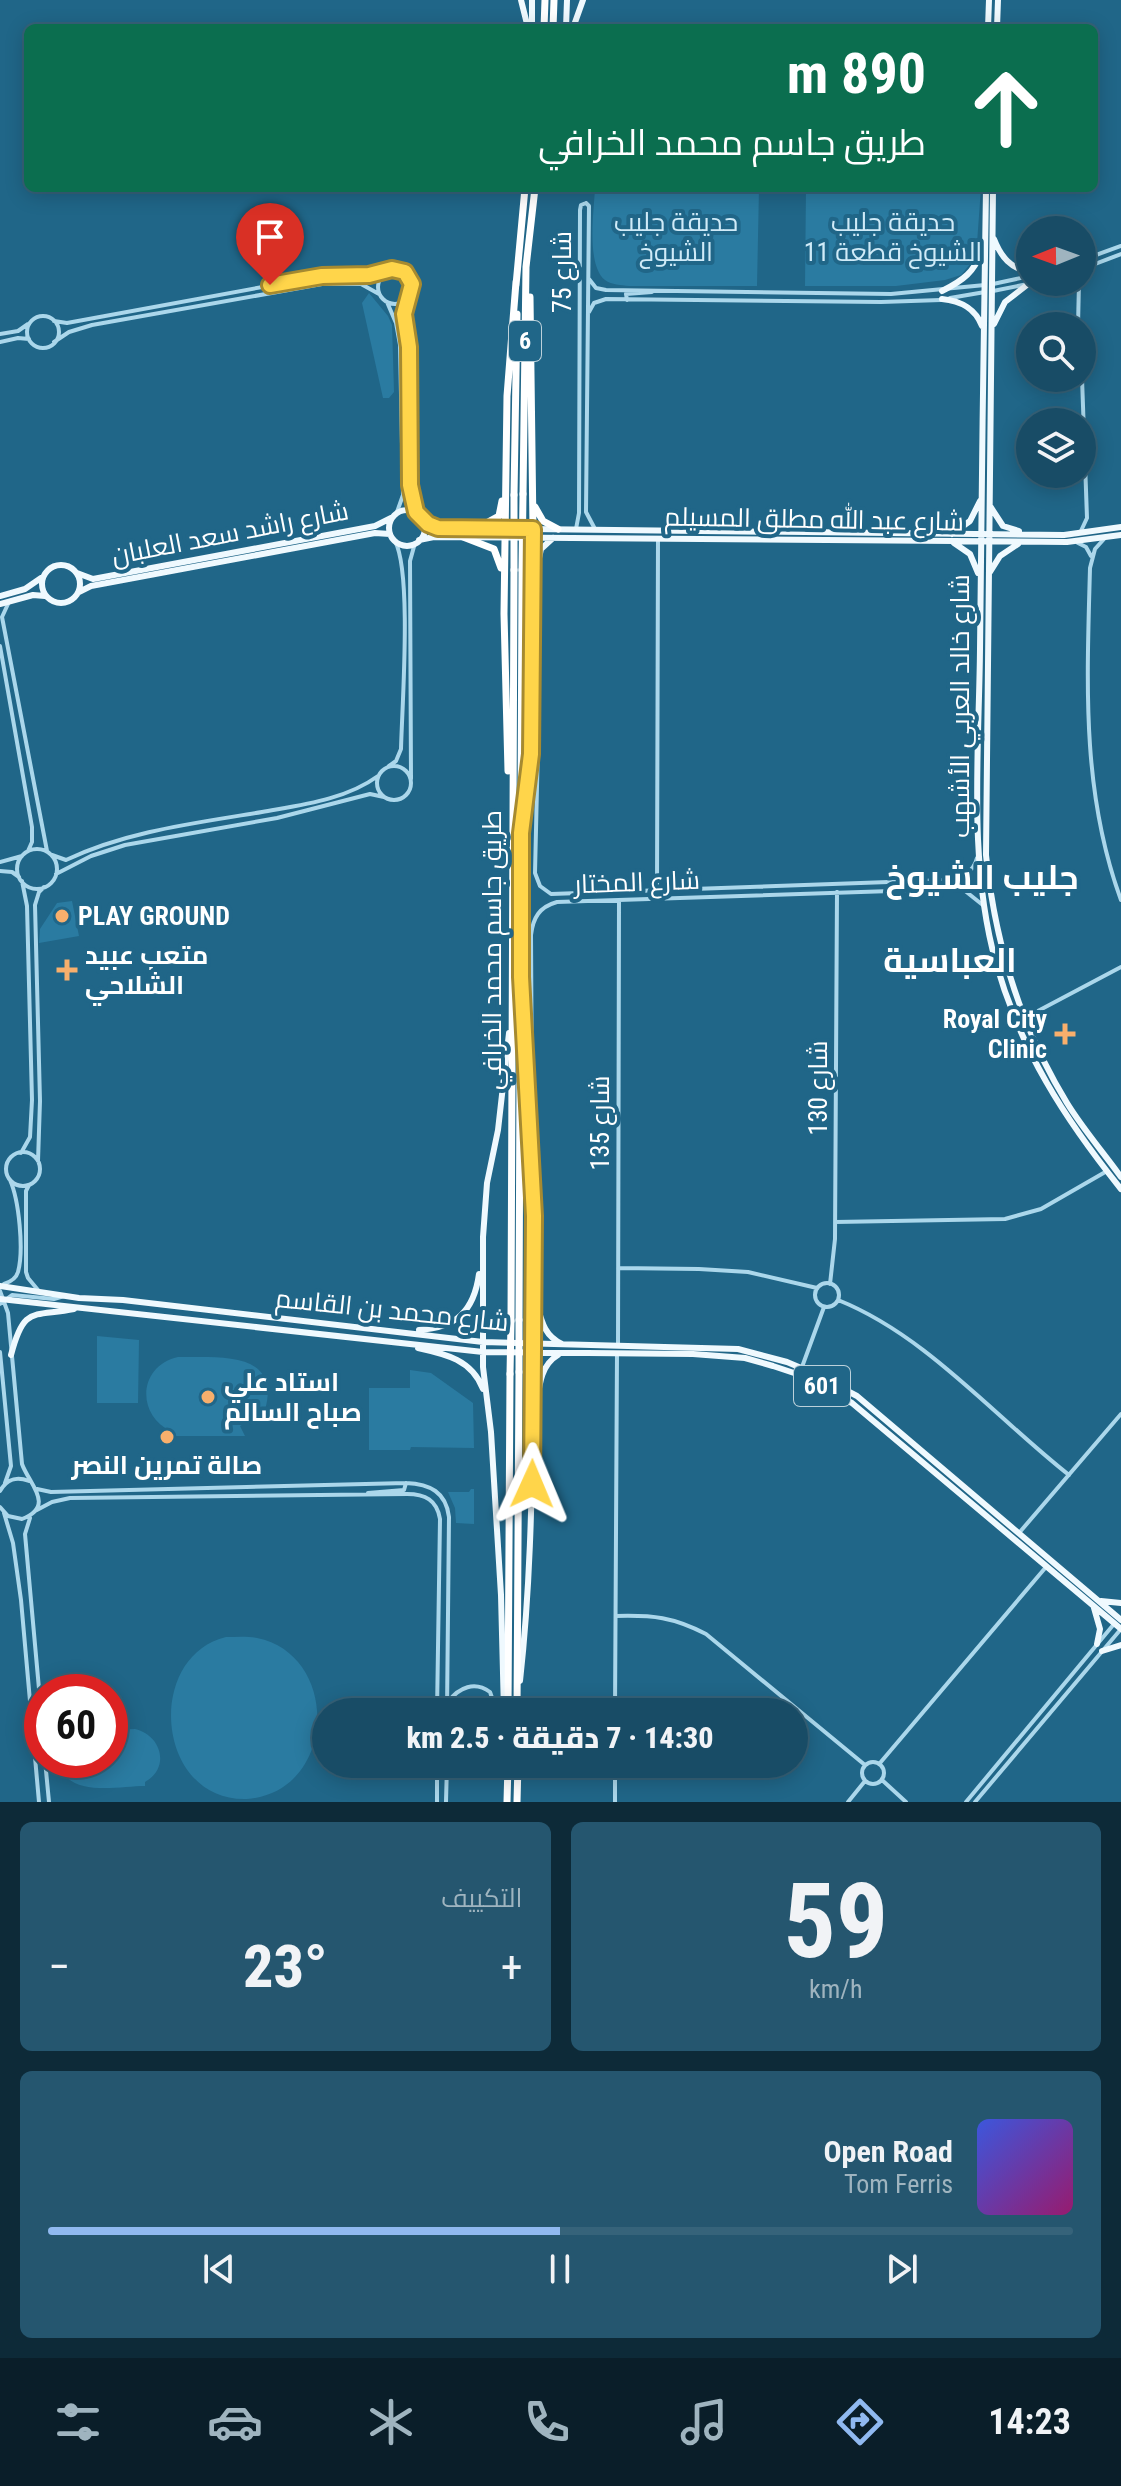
<!DOCTYPE html>
<html lang="ar">
<meta charset="utf-8">
<style>
:root{--surface:#184c66;--page:#25566f;--text:#f1f3f6;--muted:#9fb4bf;--line:#36637a;--accent:#90b9f0}
body{margin:0;font-family:"Roboto Condensed",Cairo,sans-serif;background:var(--page);color:var(--text);direction:rtl;height:100vh;display:flex;flex-direction:column;font-size:30px;white-space:nowrap}
*{box-sizing:border-box;margin:0}
p{font-size:26px;color:var(--muted)}
.icon{flex:none;width:44px;height:44px;fill:none;stroke:currentColor;stroke-width:2;stroke-linecap:round;stroke-linejoin:round}
.map{position:relative;height:1802px;overflow:hidden;direction:ltr}
.sheet{display:flex;flex-direction:column;gap:20px;padding:20px;background:#0d2a38;flex:1}
.sheet>*{flex:none}
.guide{position:absolute;left:24px;top:24px;width:1074px;height:168px;border-radius:12px;box-shadow:0 4px 20px #0003,0 0 0 2px var(--line);direction:rtl;background:#0b6e4f;color:#fff;overflow:hidden}
.needle{width:52px;rotate:269deg}
.fabs{position:absolute;left:1016px;top:216px;display:grid;gap:16px}
.fabs a{display:grid;place-items:center;width:80px;height:80px;border-radius:50%;background:var(--surface);box-shadow:0 4px 20px #0003,0 0 0 2px var(--line);font-size:40px}
.speed{position:absolute;left:24px;top:1674px;display:flex;gap:16px;font-size:40px;font-weight:700;text-align:center}
.speed>*{display:grid;place-content:center;width:104px;height:104px;border-radius:50%;background:var(--surface);box-shadow:0 4px 20px #0003,0 0 0 2px var(--line);line-height:1}
.speed .limit{border:12px solid #d22;background:#fff;color:#111}
.pin{position:absolute;display:grid;place-items:center;width:68px;height:68px;color:#fff;margin:-82px -34px;border-radius:50% 50% 50% 0;rotate:-45deg;box-shadow:0 0 8px #0007}
.pin .icon{rotate:45deg}
.me{position:absolute;width:88px;margin:-44px;rotate:1deg;stroke-linejoin:round;filter:drop-shadow(0 0 6px #0008)}
.turn{display:flex;align-items:center;gap:28px;height:168px;padding:0 40px;font-size:36px}
.turn .icon{width:104px;height:104px;stroke-width:2.5}
.turn b{display:block;font-size:56px;line-height:68px}
.big{font-size:60px;font-weight:800;line-height:1.1}
.sheet .tile{flex:1;display:flex;flex-direction:column;justify-content:center;gap:12px;min-width:0;padding:0 28px;border-radius:12px;background:var(--page)}
.sheet .dial{align-items:center;gap:0}
.dial b{font-size:104px;line-height:1}
.song{display:flex;align-items:center;gap:24px}
.cover{width:96px;height:96px;border-radius:12px;background:linear-gradient(135deg,hsl(230 70% 55%),hsl(320 70% 35%))}
.played{height:8px;border-radius:4px;background:linear-gradient(90deg,var(--accent) 50%,var(--line) 50%)}
.keys{display:flex;justify-content:space-around;direction:ltr}
.heat{display:flex;justify-content:space-between;align-items:center;font-size:44px;direction:ltr}
.sheet .tiles{flex:1;display:grid;gap:20px;grid-template-columns:1fr 1fr}
.tile:last-child{grid-column:span 2}
.trip{position:absolute;left:312px;top:1698px;width:496px;height:80px;border-radius:40px;background:var(--surface);box-shadow:0 4px 20px #0003,0 0 0 2px var(--line);font-weight:800;line-height:80px;text-align:center;direction:rtl}
.dock{display:flex;height:128px;justify-content:space-around;align-items:center;background:#0a1e29;color:var(--muted)}
.dock .icon{width:56px;height:56px}
.dock .active{color:var(--accent)}
.dock b{font-size:36px;color:var(--text)}
.map>svg:first-child{display:block}
</style>
<div class="map">
<svg width="1121" height="1802" viewBox="0 0 1121 1802">
<rect width="100%" height="100%" fill="#206688"/>
<!-- green -->
<path fill="#2a7ba1" d="M595,188H759L757,286H629C621,285 612,285 605,280C586,265 594,211 595,188Z
M806,188H981L976,257L961,275L945,280L896,286H805Z
M369,293L388,316L392,325L394,392L389,398H383L362,303Z
M72,901L79,936L39,943L40,929L57,903Z
M97,1336L139,1340L138,1403H97Z
M178,1357C215,1358 282,1349 265,1410L260,1408L251,1420L240,1426L245,1436H169L171,1431C136,1415 138,1366 178,1357Z
M410,1370L431,1373L473,1403L474,1448L411,1447L410,1450H369V1388H410Z
M471,1489H474V1524L456,1523L455,1508L448,1492H469Z
M226,1637C236,1637 247,1636 257,1638C341,1655 337,1792 247,1799C156,1802 144,1657 226,1637Z
M135,1729C161,1735 171,1767 145,1782V1786C117,1786 64,1799 59,1760H110V1730Z"/>
<g fill="none" stroke-linecap="round" stroke-linejoin="round">
<!-- minor -->
<path stroke="#abd7eb" stroke-width="4" d="M586,203L589,206L586,512L595,529
M1082,260L1121,246
M1082,269L1121,254
M378 287a17 17 0 1 1 34 0a17 17 0 1 1-34 0Z
M589,279L596,288L606,290L891,294L985,285
M993,284L1030,276
M993,291L1038,282
M950,298L985,292
M407,299C404,316 408,332 409,349C410,402 400,461 416,512
M627,300L626,294L652,292
M387,302L396,323L400,345L403,495L397,512
M589,312L594,303L606,299L881,302L941,300
M27 332a16 16 0 1 1 32 0a16 16 0 1 1-32 0Z
M54,321L67,323L322,276L369,275L387,271
M1078,326L1079,282
M0,334L18,331L28,324
M0,342L18,338L29,339
M54,342L69,332L92,325L322,284H361L379,294
M576,529L579,513L580,210L581,205L586,203
M1080,533L1087,518L1082,378
M1104,539L1095,549L1090,568C1087,681 1081,791 1121,900
M1078,543L1086,547L1091,556
M8,604L2,617L47,851
M0,646L32,827V842L28,851
M533,708L538,744L535,873L540,886L551,894L945,880C961,878 973,874 977,858
M377 783a17 17 0 1 1 34 0a17 17 0 1 1-34 0Z
M389,766L396,761L401,749C402,706 412,573 395,541
M411,779L410,561L415,543
M17 869a20 20 0 1 1 40 0a20 20 0 1 1-40 0Z
M52,855L66,860C127,831 196,823 262,812C301,805 345,800 378,776
M0,862L22,856
M0,871L12,872L19,877
M56,874L91,856L125,845L277,818L370,794L384,797
M657,892L658,538
M1029,1027L1030,1018L1036,1012L1121,967
M532,1111L531,935C533,918 539,907 557,902L952,889L964,890L984,906
M6 1169a17 17 0 1 1 34 0a17 17 0 1 1-34 0Z
M21,1153L30,1137L32,1100L27,906L22,881
M38,1161L40,1101L35,905L39,892L44,887
M29,1185L26,1191V1272L28,1278L38,1290
M835,1222L1005,1219L1041,1209L1107,1171
M618,1268L699,1269L748,1272L817,1288
M815 1295a12 12 0 1 1 24 0a12 12 0 1 1-24 0Z
M4,1284C10,1282 16,1279 18,1272C24,1250 19,1200 10,1180
M830,1284L835,1239L837,892
M0,1291L8,1313L22,1464C29,1484 56,1506 22,1519L8,1516L0,1507
M838,1300C926,1335 995,1417 1069,1475
M0,1304L12,1295L54,1299L64,1296
M618,1346L619,901
M0,1352L11,1466L5,1483
M802,1367L824,1307
M37,1489L51,1492L406,1483C430,1484 446,1492 449,1517L447,1712
M0,1491C7,1479 16,1476 29,1481
M368,1493L404,1490L406,1483
M35,1511L52,1502L70,1498L407,1494C425,1494 437,1500 440,1519L437,1712
M4,1513L13,1543L21,1600L39,1802
M30,1518L25,1534L42,1722
M1019,1533L1121,1414
M616,1616C653,1615 673,1617 706,1634L865,1765
M448,1702C459,1687 475,1681 490,1692L497,1712
M615,1712L617,1353
M45,1760L49,1802
M862 1773a11 11 0 1 1 22 0a11 11 0 1 1-22 0Z
M880,1763L1046,1567
M882,1780L906,1802
M437,1802V1764
M446,1802L447,1764
M615,1802V1764
M848,1802L865,1781
M966,1802L1114,1624
M975,1802L1121,1629"/>
<!-- major -->
<path stroke="#eff9fe" stroke-width="6" d="M521,0L528,28
M532,28V0
M566,28L567,0
M573,28L583,0
M988,28L989,0
M997,28L998,0
M986,188C983,342 982,495 980,649C979,751 968,863 996,963C1021,1051 1064,1118 1121,1189
M993,188L986,855C995,944 1020,1026 1067,1103C1083,1129 1103,1152 1121,1177
M994,239C1001,257 1011,269 1030,272
M942,291C962,281 976,272 982,248
M942,299C961,301 975,308 982,326
M994,324L1005,302L1027,285
M990,506L1003,526L1019,531
M389 528a18 18 0 1 1 36 0a18 18 0 1 1-36 0Z
M423,520L438,528L1064,535L1121,527
M952,534L970,521L980,501
M419,540L434,537L1067,542L1121,535
M954,543L970,554L978,573
M42 584a19 19 0 1 1 38 0a19 19 0 1 1-38 0Z
M537,568L541,549L553,538
M990,572L1000,556L1018,544
M77,573L93,579L375,526L391,518
M79,592L91,586L375,533L390,534
M0,596L25,589L41,578
M0,604L33,595L45,596
M524,814L531,754L533,533
M0,1286L79,1298L123,1300L483,1342L738,1349L787,1362L813,1373L857,1396L1121,1620
M0,1299L483,1352L693,1354L745,1358L773,1366L800,1375L852,1403L1121,1629
M537,1305C542,1323 545,1336 562,1344
M419,1330C456,1328 474,1311 479,1274
M418,1348C446,1354 472,1360 483,1389
M11,1355C24,1305 33,1317 74,1309
M536,1409C539,1390 539,1366 558,1355
M1101,1601L1121,1603
M1094,1608L1100,1629L1097,1644
M1102,1651L1121,1645
M520,1681C530,1591 532,1500 533,1409C535,1275 533,1142 523,1009
M504,1712L501,1595L491,1432L483,1367V1237L487,1183L498,1130L509,1033"/>
<!-- highway -->
<path stroke="#fff" stroke-width="7" d="M544,28L545,0
M553,28L554,0
M516,285L525,188
M530,297L533,529
M523,494L526,267L535,188
M514,495L517,314
M535,507L543,521L558,529
M477,528L499,516L502,501
M463,537L494,549L501,568
M508,771L504,614L507,396L516,282
M519,1320L522,570
M511,1321L514,570
M508,1712L510,1374
M517,1712L519,1372
M507,1802L508,1764
M517,1802L518,1764"/>
<!-- highway-bridge -->
<path stroke="#fff" stroke-width="7" d="M514,570V495
M522,570L523,494
M519,1372V1320
M510,1374L511,1321"/>
</g>
<g fill="none" stroke-linecap="round" stroke-linejoin="round">
<!-- route casing -->
<g stroke="#a68a30" stroke-width="20">
<path id="route" d="M270,285L322,276L369,275L392,269L405,272L412,284L404,314L409,347L410,485L416,512L428,524L438,528L533,529L531,754L521,833V977L534,1216L532,1484"/>
</g>
<!-- route -->
<use href="#route" stroke="#ffd54a" stroke-width="14"/>
</g>
<!-- markers -->
<g fill="#f8af6c" stroke="#206688" stroke-width="3">
<circle cx="62" cy="916" r="8"/>
<path d="M63 958h8v8h8v8h-8v8h-8v-8h-8v-8h8z"/>
<path d="M1061 1022h8v8h8v8h-8v8h-8v-8h-8v-8h8z"/>
<circle cx="208" cy="1397" r="8"/>
<circle cx="167" cy="1437" r="8"/>
</g>
<g text-anchor="middle" dominant-baseline="central" stroke-width="8" stroke-linejoin="round" paint-order="stroke">
<!-- shield labels -->
<g fill="#206688" stroke="#bcd1db" stroke-width="2">
<rect x="509" y="321" width="32" height="40" rx="6"/>
<rect x="794" y="1366" width="56" height="40" rx="6"/>
</g>
<g font-size="24" font-weight="bold" fill="#fff">
<text x="525" y="341">6</text>
<text x="822" y="1386">601</text>
</g>
<!-- park labels -->
<g font-size="26" fill="#d0ebf8" stroke="#206688">
<text x="676" y="222">حديقة جليب<tspan x="676" dy="30">الشيوخ</tspan></text>
<text x="893" y="222">حديقة جليب<tspan x="893" dy="30">الشيوخ قطعة 11</tspan></text>
</g>
<!-- street labels -->
<g font-size="26" fill="#fff" stroke="#206688">
<text transform="translate(562 272) rotate(-90)">شارع 75</text>
<text transform="translate(814 519) rotate(1)">شارع عبد الله مطلق المسيلم</text>
<text transform="translate(230 533) rotate(-11)">شارع راشد سعد العلبان</text>
<text transform="translate(960 706) rotate(-90)">شارع خالد العربي الأشهب</text>
<text transform="translate(637 882) rotate(-2)">شارع المختار</text>
<text transform="translate(492 950) rotate(-90)">طريق جاسم محمد الخرافي</text>
<text transform="translate(818 1088) rotate(-90)">شارع 130</text>
<text transform="translate(600 1123) rotate(-90)">شارع 135</text>
<text transform="translate(392 1310) rotate(6)">شارع محمد بن القاسم</text>
</g>
<!-- poi labels -->
<g font-size="26" font-weight="bold" fill="#fff" stroke="#206688" text-anchor="start">
<text x="78" y="916">PLAY GROUND</text>
<text x="85" y="955">متعب عبيد<tspan x="85" dy="30">الشلاحي</tspan></text>
<text x="1047" y="1019" text-anchor="end">Royal City<tspan x="1047" dy="30">Clinic</tspan></text>
<text x="224" y="1382">استاد علي<tspan x="224" dy="30">صباح السالم</tspan></text>
<text x="167" y="1465" text-anchor="middle">صالة تمرين النصر</text>
</g>
<!-- district labels -->
<g font-size="34" font-weight="bold" fill="#fff" stroke="#206688">
<text x="982" y="877">جليب الشيوخ</text>
<text x="950" y="960">العباسية</text>
</g>
</g>
</svg>
<div class="fabs">
<a><svg class="needle" viewBox="-14 -14 28 28"><path d="M0-13l5 13h-10z" fill="#e53935"/><path d="M0 13l5-13h-10z" fill="#9fb4bf"/></svg></a>
<a><svg class="icon" aria-label="search" viewBox="0 0 24 24"><circle cx="10" cy="10" r="6"/><path d="M15 15l6 6"/></svg></a>
<a><svg class="icon" aria-label="layers" viewBox="0 0 24 24"><path d="M12 4l9 5-9 5-9-5zM3 14l9 5 9-5"/></svg></a>
</div>
<div class="speed"><div class="limit">60</div></div>
<div class="pin" style="left:270px;top:285px;background:#d93025"><svg class="icon" aria-label="arrive" viewBox="0 0 24 24"><path d="M6 21V4h12l-3 4 3 4H6"/></svg></div>
<svg class="me" style="left:532px;top:1484px" viewBox="-20 -20 40 40"><path d="M0-17L14 15 0 8-14 15z" fill="#ffd54a" stroke="#fff" stroke-width="4"/></svg>
<div class="trip">14:30 · 7 دقيقة · 2.5 km</div>
<div class="guide">
<div class="turn"><svg class="icon" aria-label="ahead" viewBox="0 0 24 24"><path d="M12 20V5M6 11l6-6 6 6"/></svg><div><b>890 m</b>طريق جاسم محمد الخرافي</div></div>
</div>
</div>
<section class="sheet">
<div class="tiles">
<div class="tile dial"><b>59</b><p>km/h</p></div>
<div class="tile"><p>التكييف</p>
<div class="heat"><a>−</a><b class="big">23°</b><a>+</a></div>
</div>
<div class="tile">
<div class="song"><i class="cover"></i><div><b>Open Road</b><p>Tom Ferris</p></div></div>
<div class="played"></div>
<div class="keys"><svg class="icon" aria-label="previous" viewBox="0 0 24 24"><path d="M18 5L8 12l10 7zM5 5v14"/></svg><svg class="icon" aria-label="pause" viewBox="0 0 24 24"><path d="M8 5v14M16 5v14"/></svg><svg class="icon" aria-label="next" viewBox="0 0 24 24"><path d="M6 5l10 7-10 7zM19 5v14"/></svg></div>
</div>
</div>
</section>
<nav class="dock">
<b>14:23</b>
<svg class="icon active" aria-label="directions" viewBox="0 0 24 24"><path d="M12 3l9 9-9 9-9-9zM9 14v-3h6M13 9l2 2-2 2"/></svg>
<svg class="icon" aria-label="music" viewBox="0 0 24 24"><path d="M9 18V5l10-2v13"/><circle cx="6" cy="18" r="3"/><circle cx="16" cy="16" r="3"/></svg>
<svg class="icon" aria-label="phone" viewBox="0 0 24 24"><path d="M5 4h4l2 5-3 2q2 4 5 5l2-3 5 2v4C11 20 4 13 5 4z"/></svg>
<svg class="icon" aria-label="climate" viewBox="0 0 24 24"><path d="M12 3v18M4 7l16 10M4 17L20 7"/></svg>
<svg class="icon" aria-label="car" viewBox="0 0 24 24"><path d="M5 17H2v-5l4-1 3-4h7l3 4 3 1v5h-3M9 17h6M6 11h13"/><circle cx="7" cy="17" r="2"/><circle cx="17" cy="17" r="2"/></svg>
<svg class="icon" aria-label="filters" viewBox="0 0 24 24"><path d="M4 7h16M4 17h16"/><circle cx="9" cy="7" r="2"/><circle cx="15" cy="17" r="2"/></svg>
</nav>
